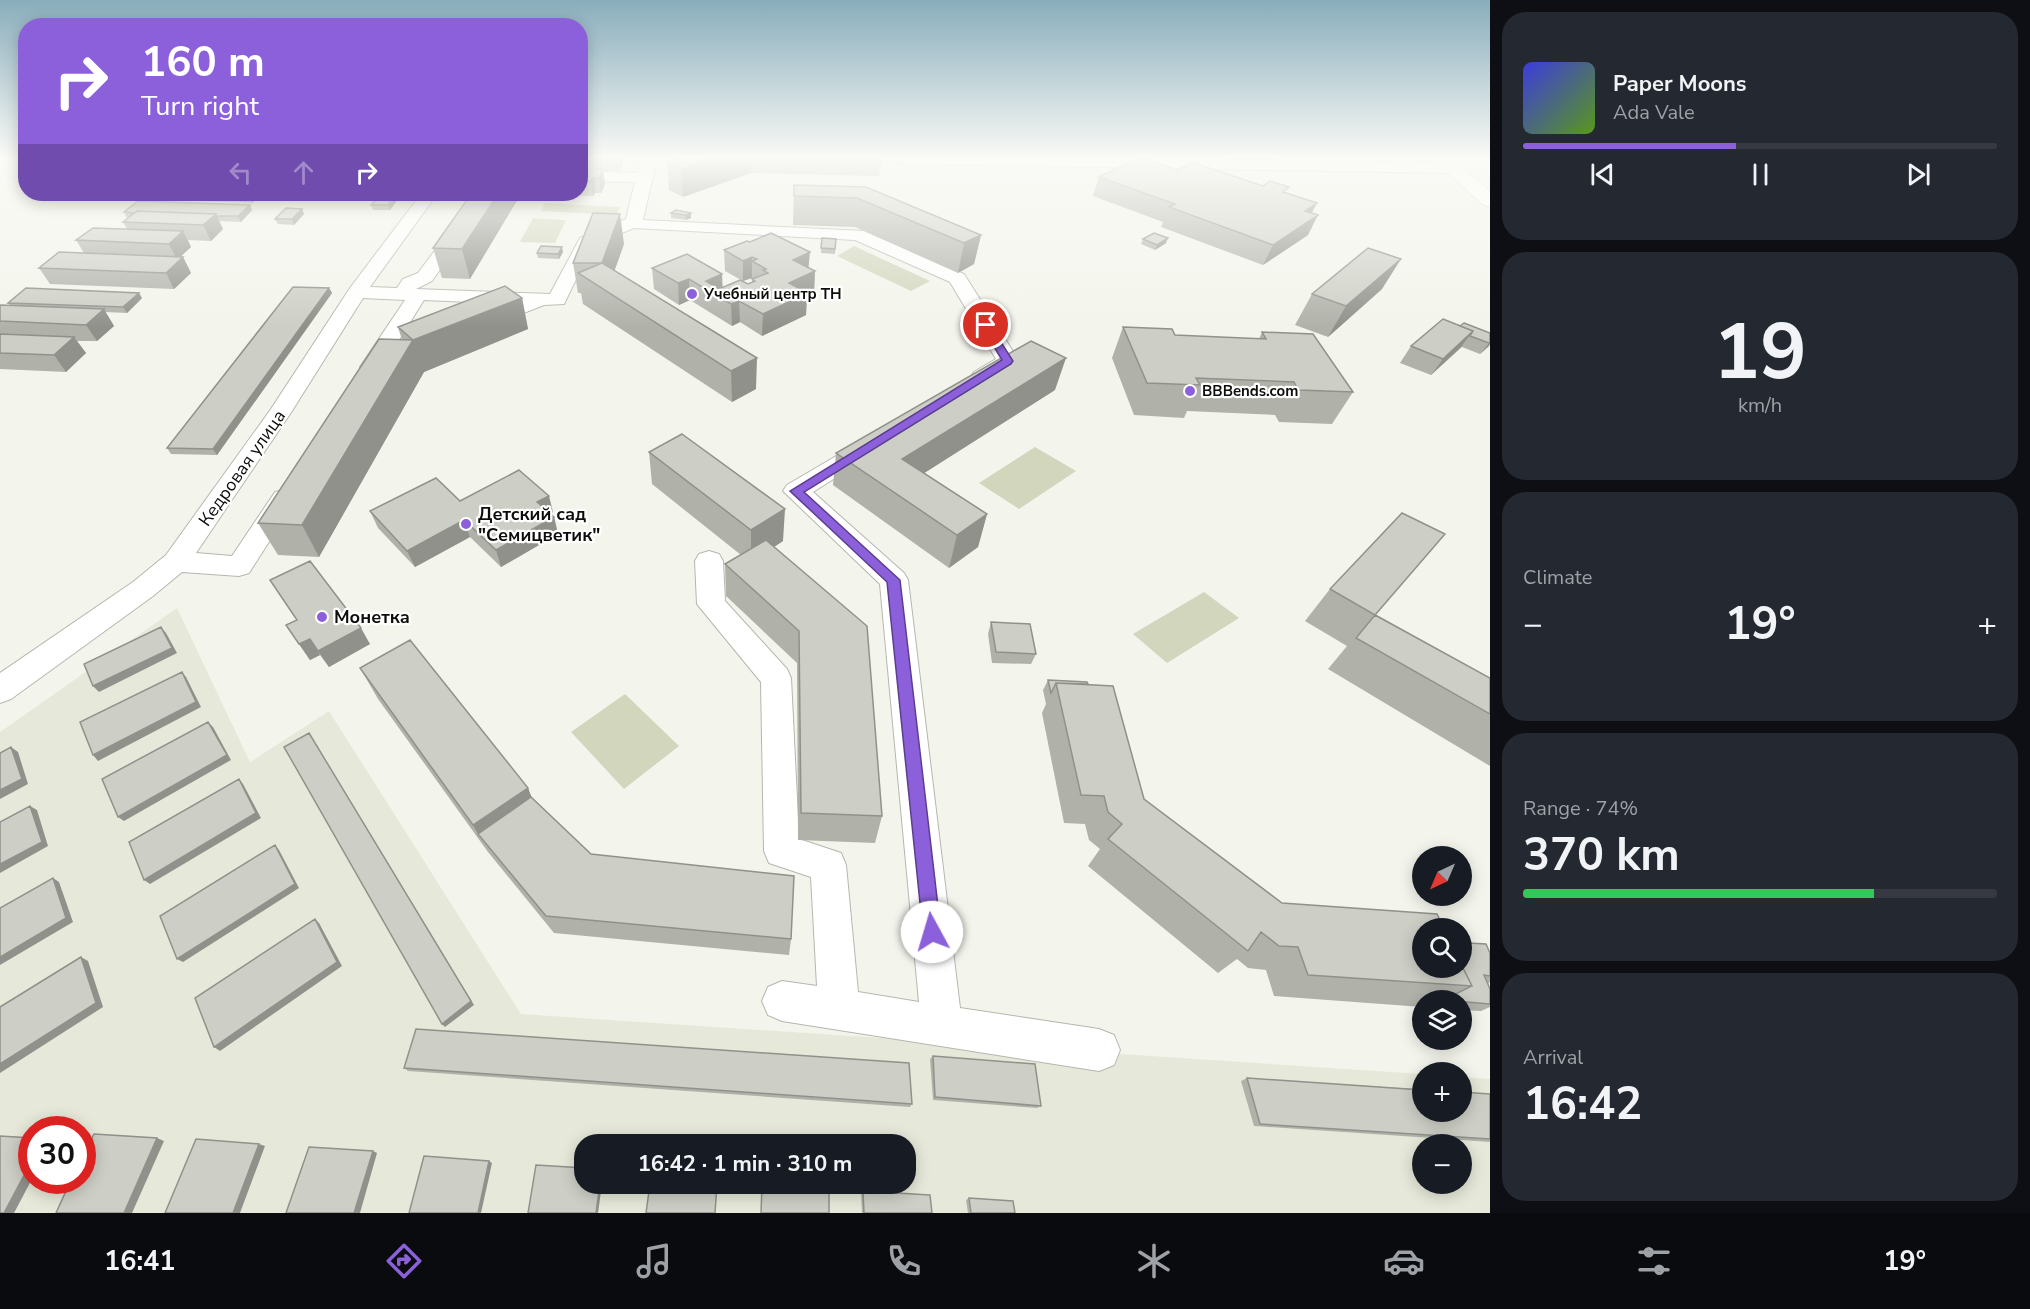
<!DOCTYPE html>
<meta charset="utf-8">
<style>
:root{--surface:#171b24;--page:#242831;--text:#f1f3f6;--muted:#9ea1a6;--line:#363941;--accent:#8c60da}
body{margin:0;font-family:"Nunito Sans",sans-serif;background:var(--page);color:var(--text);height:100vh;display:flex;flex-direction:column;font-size:22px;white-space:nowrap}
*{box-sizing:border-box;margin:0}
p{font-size:20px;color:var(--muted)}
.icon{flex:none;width:33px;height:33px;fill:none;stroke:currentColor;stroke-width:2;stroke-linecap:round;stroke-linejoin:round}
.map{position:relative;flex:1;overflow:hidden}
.drawer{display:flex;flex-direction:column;gap:12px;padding:12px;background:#0d0f14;width:540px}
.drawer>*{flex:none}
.hud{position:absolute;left:18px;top:18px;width:570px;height:183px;border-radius:24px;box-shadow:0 3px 15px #0003;background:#8c60da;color:#fff;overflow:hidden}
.needle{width:39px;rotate:224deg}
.tools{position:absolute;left:1412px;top:846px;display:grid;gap:12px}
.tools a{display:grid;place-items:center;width:60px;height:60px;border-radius:50%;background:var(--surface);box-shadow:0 3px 15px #0003;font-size:30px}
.speed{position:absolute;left:18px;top:1116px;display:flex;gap:12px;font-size:30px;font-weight:700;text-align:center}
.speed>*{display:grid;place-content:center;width:78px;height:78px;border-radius:50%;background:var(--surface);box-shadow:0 3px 15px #0003;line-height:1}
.speed .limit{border:9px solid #d22;background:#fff;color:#111}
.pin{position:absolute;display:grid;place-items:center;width:51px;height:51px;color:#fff;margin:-26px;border:3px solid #fff;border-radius:50%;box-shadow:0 2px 6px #0007}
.me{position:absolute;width:66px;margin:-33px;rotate:354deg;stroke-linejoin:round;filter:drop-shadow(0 0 4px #0008)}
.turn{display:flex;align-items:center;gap:21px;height:126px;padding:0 24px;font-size:27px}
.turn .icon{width:78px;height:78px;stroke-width:2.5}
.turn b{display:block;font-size:42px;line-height:51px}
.lanes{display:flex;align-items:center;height:57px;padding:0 24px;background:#0003;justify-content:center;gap:30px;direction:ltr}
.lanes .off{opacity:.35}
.big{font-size:45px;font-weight:700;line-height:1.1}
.drawer .tile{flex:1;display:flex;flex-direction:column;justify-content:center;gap:9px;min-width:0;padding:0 21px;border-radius:24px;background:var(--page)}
.drawer .dial{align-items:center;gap:0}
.dial b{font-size:78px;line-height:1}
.song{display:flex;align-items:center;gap:18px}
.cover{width:72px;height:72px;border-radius:9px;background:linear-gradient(135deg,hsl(240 70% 55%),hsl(90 70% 35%))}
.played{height:6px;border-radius:3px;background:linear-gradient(90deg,var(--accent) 45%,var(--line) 45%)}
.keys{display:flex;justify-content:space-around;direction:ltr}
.heat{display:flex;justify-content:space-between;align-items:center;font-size:33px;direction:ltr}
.charge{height:9px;border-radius:4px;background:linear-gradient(90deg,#34c759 74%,var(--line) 0)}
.trip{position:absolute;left:574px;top:1134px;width:342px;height:60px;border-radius:24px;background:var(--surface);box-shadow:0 3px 15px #0003;font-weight:700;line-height:60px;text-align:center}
.tabs{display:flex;height:96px;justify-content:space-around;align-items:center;background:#090b0e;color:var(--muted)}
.tabs .icon{width:42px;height:42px}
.tabs .active{color:var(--accent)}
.tabs b{font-size:27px;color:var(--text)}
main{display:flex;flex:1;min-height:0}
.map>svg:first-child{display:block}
</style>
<main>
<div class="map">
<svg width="1490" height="1213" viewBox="0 0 1490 1213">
<rect width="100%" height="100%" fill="#f3f5ec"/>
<!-- built -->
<path fill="#e6e9d9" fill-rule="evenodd" d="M177,608L250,762L329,711L521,1014L1422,1074V1112H1461V1077L1490,1079V1213H0V732ZM32,1130H82V1180H32ZM585,1144H906V1184H585ZM1422,1144H1461V1184H1422Z"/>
<!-- green -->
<path fill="#d1d6bc" d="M545,203L620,207L617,215L541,211Z
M533,218L566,220L555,243L520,242Z
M854,246L930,281L911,291L837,256Z
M1035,447L1076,471L1019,509L979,483Z
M1204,592L1239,618L1167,663L1133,634Z
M625,694L679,746L624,789L571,732Z"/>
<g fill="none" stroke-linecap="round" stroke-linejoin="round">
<!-- minor casing -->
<g stroke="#b5b7ae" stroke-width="2">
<path id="minor" d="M642,158H657L643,220L864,231L964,274L1019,361C1010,373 989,385 974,382L971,377L974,372L996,359L950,282L855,240L634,228L593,245L564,304L544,305L488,327L481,325L478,321L481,317L513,304L424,300L379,372L371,373L363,372L360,367L405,300L363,298L292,411L196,553L232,556L275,492L284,490L293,492L297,498L249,573L239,576L182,572L153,596L11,699L0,703V673L133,582L166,555L271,409L350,288L421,194H437L370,287L397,288L403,279L418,273L477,194H493L432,281L416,289L550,294L580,238L626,219L635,182L580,181V171L638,173Z
M852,158H1112L1451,163L1459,168L1451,173L860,163Z
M868,440L876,442L880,447L876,452L813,492L904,573L908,580L960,1008L1099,1029L1114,1035L1120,1050L1114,1065L1099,1071L782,1021L768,1015L762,1001L768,987L782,981L817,986L811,877L769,863L764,851L761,682L697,604L695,561L699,554L709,551L719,554L723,561L725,601L787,669L791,678L799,839L841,853L846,865L858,992L919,1002L880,584L783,491L787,485L860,442Z"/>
</g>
<!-- major casing -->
<g stroke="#b5b7ae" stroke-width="1">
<path id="major" d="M1431,158H1450L1490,191V207L1483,205Z"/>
</g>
<!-- minor -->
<use href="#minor" fill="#fff" fill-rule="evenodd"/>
<!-- major -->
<use href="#major" fill="#fff" fill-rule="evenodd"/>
</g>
<!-- wall -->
<path fill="#b0b2aa" d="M580,158H623V162L620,171H603L605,184L601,193H595L593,196L563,195V194H580Z
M679,158H751V173L683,197L669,190L667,162Z
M751,158H882L879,176L751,173Z
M1178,170L1287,193L1312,213L1308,235L1263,265L1161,227L1163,222L1093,196L1099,177Z
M794,185L866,187L981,235L974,264L958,273L855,227L793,225Z
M173,194H262L252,203L176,200Z
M370,194H414L410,199L395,198L396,202L390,210H373L371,205L377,198H371Z
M471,194L470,279L442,278L433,248Z
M250,205L252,210L241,222L219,221L223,229L211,241L188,240L191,247L180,257H183L191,273L174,289L50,284L39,268L84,253L76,240L127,229L123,222L129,218H127L124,212Z
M302,209L304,214L294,225L278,224L275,219Z
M671,213H691V218L686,220L671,218Z
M822,238L836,239L835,254L821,253Z
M1143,239L1166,243L1155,250L1141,244Z
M624,244L614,271L756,389L732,402L583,304L581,293H578L573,263Z
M724,250L809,268L815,271L814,292L807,295L806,315L762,336L740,322L732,326L690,300L679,305L654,289L652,268L723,287L748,284L752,282V278L743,281L725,271Z
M563,252L559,259L538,258L537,253Z
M329,288L332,293L217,455L171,454L167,448Z
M1382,289L1328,337L1295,325L1312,294Z
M142,298L127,313L105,312L114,326L97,341H77L86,353L66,372L0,369V305H10L8,303Z
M522,298L528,329L424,372L319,557L278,555L258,523L402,340L398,327Z
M1460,326L1490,333L1489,346L1480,354L1462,347L1431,375L1400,363L1411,346Z
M1123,327L1175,335L1259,339L1262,332L1353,392L1332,424L1279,422L1275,415L1187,411L1184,418L1134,415L1112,358Z
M1055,390L924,473L987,514L978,547L949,568L833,485L836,453Z
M649,452L783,541L774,547L882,816L875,843L798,840L797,663L726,596L725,564L741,555L652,484Z
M460,501L553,512L551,514L554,517L558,534L501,567L470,537L415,567L378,528L370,511Z
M270,580L370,644L329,667L320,655L310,660L286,625L297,620Z
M1330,589L1490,678V766L1328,669L1347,646L1305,621Z
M991,622L1036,654L1031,664L992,663L988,634Z
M360,668L528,788L531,797L591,854L791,939L789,955L554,933L488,852L378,699Z
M1048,680L1088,684L1144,799L1282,903L1422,928L1468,943L1490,953V982L1488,984L1490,989V1007L1481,1011L1461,1010V1000H1422V1007L1274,996L1266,970L1248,968L1237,959L1218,973L1088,866L1100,849L1089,840L1085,824L1064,823L1042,713L1046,704L1043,690Z
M933,1056L1041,1106L1037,1108L933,1100L930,1059Z
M404,1068L912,1104L910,1107L408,1071Z
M1247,1078L1490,1094V1142L1254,1126L1241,1081Z
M863,1191L932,1213H862L861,1192Z
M969,1198L1015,1213H968L966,1200Z"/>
<!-- shaded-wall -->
<path fill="#90918b" d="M619,158H623V162L620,171Z
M714,158H751V173L683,197L681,169Z
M603,169L605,184L601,193L599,178Z
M593,178L595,193L593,196L591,181Z
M248,194H262L252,203Z
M408,194H414L410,199Z
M498,194H521L470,279L462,249Z
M394,197L396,202L390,210L388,205Z
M1317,203L1307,222L1318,215L1308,235L1263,265L1273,245L1305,211Z
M250,205L252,210L241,222L238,216Z
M302,209L304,214L294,225L292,219Z
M691,213V218L686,220V215Z
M216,214L223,229L211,241L203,225Z
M620,214L624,244L607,292L602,263Z
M183,231L191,247L177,260L169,244Z
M981,235L974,264L958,273L964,243Z
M1168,238L1166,243L1155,250L1157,245Z
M562,247L563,252L559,259L558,254Z
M810,252L808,273L793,260Z
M183,257L191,273L174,289L166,273Z
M752,257V278L743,281V261Z
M1401,259L1382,289L1328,337L1346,306Z
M815,271L814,292L807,295L806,315L762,336L763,314L789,283Z
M722,274L723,295L706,281Z
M689,279L690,300L679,305L678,283Z
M329,288L332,293L217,455L213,449Z
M139,293L142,298L127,313L123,307Z
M522,298L528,329L424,372L319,557L302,525L413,340Z
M739,301L740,322L732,326L731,304Z
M104,309L114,326L97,341L86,325Z
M1473,331L1461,347L1431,375L1443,359Z
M74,337L86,353L66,372L54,355Z
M1490,342V344L1489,346L1480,354Z
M757,358L756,389L732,402L731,371Z
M1066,358L1055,390L896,491L902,459Z
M549,496L553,512L541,519L537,502Z
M785,509L783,541L751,562V530Z
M987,514L978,547L949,568L957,535Z
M554,517L558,534L501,567L496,550Z
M464,520L470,537L415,567L407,551Z
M161,627L166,633L177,653L99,692L93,686Z
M361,628L370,644L329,667L318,651Z
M310,639L320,655L310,660L299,644Z
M182,672L186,677L201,707L98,761L93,755Z
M208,722L213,727L231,760L124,821L118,817Z
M309,733L474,1005L445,1027L442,1024Z
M11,747L18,752L28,784L0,799V790Z
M239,779L243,784L261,818L150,884L144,880Z
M528,788L539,816L478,834L473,825Z
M30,806L37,810L48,846L0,873V864Z
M275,845L279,850L299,888L183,962L177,959Z
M53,878L59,882L73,922L0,965V957Z
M315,919L319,923L342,966L220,1051L214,1047Z
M81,957L88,961L103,1007L0,1073V1064Z
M157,1138L164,1141L132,1213H124Z
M259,1144L265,1146L240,1213H233Z
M373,1151L377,1153L360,1213H354Z
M32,1160V1179L14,1213H4Z
M489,1161L492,1163L481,1213H478Z
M600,1184H602L598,1213H596Z"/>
<!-- building -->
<path fill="#cdcfc6" stroke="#90918b" stroke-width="1.5" d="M679,158H714L681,169L667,162Z
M1138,158H1142L1178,170L1192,162L1263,186L1270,181L1289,187L1283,192L1317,203L1305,211L1318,215L1273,245L1169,207L1175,204L1099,177Z
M580,165L598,166L596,169H603L599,178H593L591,181H580Z
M794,185L866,187L981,235L964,243L857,198L794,196Z
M471,194H498L462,249L433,248Z
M378,197H394L388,205H371Z
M138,201L250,205L238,216H216V214L137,211L135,213L124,212Z
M286,208L302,209L292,219H275Z
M676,210L691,213L686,215L671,213Z
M137,211L216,214L203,225L123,222Z
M593,213L620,214L602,263L757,358L731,371L578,273L602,263H573Z
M93,228L183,231L169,244L76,240Z
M771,233L810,252L793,260L815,271L789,283L808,293L763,314L739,301L731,304L689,279L678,283L652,268L687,254L722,274L706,281L719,289L740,280L748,284L755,281L752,279L768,273L763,270L766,269L752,261L757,259L752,257L743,261L724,250L747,241L750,242Z
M1154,233L1168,238L1157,245L1143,239Z
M822,238L836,239L835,249L821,248Z
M541,246L562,247L558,254L537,253Z
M1368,248L1401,259L1346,306L1312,294Z
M59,252L183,257L166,273L39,268Z
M505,286L522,298L413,340L398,327Z
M293,287L329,288L213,449L167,448Z
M26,288L139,293L123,307L8,303Z
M0,305L104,309L86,325L0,321Z
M1443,319L1473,331L1443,359L1411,346Z
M1464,323L1490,333V342L1489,343L1470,336L1473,331L1460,326Z
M1123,327L1172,329L1175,335L1266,339L1262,332L1313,334L1353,392L1298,390L1294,382L1196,378L1200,385L1147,383Z
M0,334L74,337L54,355L0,353Z
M379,339L413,340L302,525L258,523Z
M1031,341L1066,358L902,459L987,514L957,535L836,453Z
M682,434L785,509L751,530L649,452Z
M519,470L549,496L537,502L554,517L496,550L464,520L407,551L370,511L436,478L460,501Z
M1402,513L1445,534L1375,615L1330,589Z
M766,540L867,626L882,816L801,813L799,631L725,564Z
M310,561L361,628L318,651L310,639L299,644L286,625L297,620L270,580Z
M1375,615L1490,678V714L1356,638Z
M991,622L1030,624L1036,654L996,652Z
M161,627L172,648L93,686L84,664Z
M410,640L528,788L473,825L360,668Z
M182,672L196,702L93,755L80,722Z
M1048,680L1087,682L1088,684L1056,683L1051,693Z
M1056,683L1113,686L1144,799L1282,903L1437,914L1444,928H1422V968H1461V964L1472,986L1308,975L1298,947L1279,946L1261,932L1248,951L1108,839L1122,824L1108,812L1104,796L1081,795Z
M208,722L227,755L118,817L102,779Z
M309,733L471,1001L442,1024L284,747Z
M11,747L22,779L0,790V753Z
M239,779L256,813L144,880L129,842Z
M531,797L591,854L794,876L791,939L546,916L478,834Z
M30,806L42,842L0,864V822Z
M275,845L295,884L177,959L160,916Z
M53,878L66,918L0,957V908Z
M315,919L337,962L214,1047L195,998Z
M1461,932H1463L1468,943L1486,944L1490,953V976L1484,975L1490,989V1004L1443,1000L1472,986L1461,964Z
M81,957L96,1003L0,1064V1007Z
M416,1029L909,1063L912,1104L404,1068Z
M933,1056L1035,1064L1041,1106L935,1097Z
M1247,1078L1422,1090V1112H1461V1092L1490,1094V1139L1260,1124Z
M94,1134L157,1138L124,1213H56L71,1180H82V1158Z
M0,1136L32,1138V1160L4,1213H0Z
M196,1139L259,1144L233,1213H165Z
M309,1147L373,1151L354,1213H286Z
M424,1156L489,1161L478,1213H409Z
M536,1165L585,1168V1184H600L596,1213H528Z
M650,1184H717L715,1213H646Z
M762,1185L829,1189V1213H761Z
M863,1191L930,1195L932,1213H864Z
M969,1198L1013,1201L1015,1213H971Z"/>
<!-- sky -->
<linearGradient id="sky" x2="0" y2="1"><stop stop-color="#89adbc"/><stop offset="0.48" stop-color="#fafaf6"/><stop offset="1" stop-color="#fafaf6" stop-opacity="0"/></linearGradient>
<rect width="1490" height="328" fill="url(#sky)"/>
<!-- route -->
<path fill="#8c60da" stroke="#5b3e8e" stroke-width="1.5" d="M986,322L990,325L1013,361L1011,364L804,492L900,580L941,932L938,938L932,941L925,938L923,932L887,582L790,491L1002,360L981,325Z"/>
<!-- markers -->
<g fill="#8c60da" stroke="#fff" stroke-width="2">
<circle cx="692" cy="294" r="6"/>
<circle cx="1190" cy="391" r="6"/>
<circle cx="466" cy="524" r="6"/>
<circle cx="322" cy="617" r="6"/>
</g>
<g text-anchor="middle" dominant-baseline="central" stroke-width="4.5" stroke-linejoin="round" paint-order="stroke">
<!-- far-poi labels -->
<g font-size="15" font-weight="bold" fill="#0d0e0b" stroke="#fff" text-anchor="start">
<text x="704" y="294">Учебный центр ТН</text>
<text x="1202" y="391">BBBends.com</text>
</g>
<!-- street labels -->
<g font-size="18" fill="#0d0e0b" stroke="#fff">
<text transform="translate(242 468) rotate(-55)">Кедровая улица</text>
</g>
<!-- poi labels -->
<g font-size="18" font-weight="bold" fill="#0d0e0b" stroke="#fff" text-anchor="start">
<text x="478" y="514">Детский сад<tspan x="478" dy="21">"Семицветик"</tspan></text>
<text x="334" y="617">Монетка</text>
</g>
</g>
</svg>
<div class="tools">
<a><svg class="needle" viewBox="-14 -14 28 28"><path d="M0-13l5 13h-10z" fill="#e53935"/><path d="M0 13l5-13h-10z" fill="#9ea1a6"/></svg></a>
<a><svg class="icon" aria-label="search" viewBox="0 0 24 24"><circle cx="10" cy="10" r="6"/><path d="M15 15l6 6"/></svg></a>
<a><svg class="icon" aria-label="layers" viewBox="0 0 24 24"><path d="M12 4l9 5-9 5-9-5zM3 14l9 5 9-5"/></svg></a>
<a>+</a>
<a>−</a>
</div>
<div class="speed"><div class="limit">30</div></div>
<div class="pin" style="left:986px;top:325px;background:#d93025"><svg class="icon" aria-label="arrive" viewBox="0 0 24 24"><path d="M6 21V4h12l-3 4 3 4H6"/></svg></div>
<svg class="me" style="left:932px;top:932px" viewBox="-20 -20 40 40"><circle r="19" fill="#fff"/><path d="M0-13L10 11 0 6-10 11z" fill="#8c60da"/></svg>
<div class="trip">16:42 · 1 min · 310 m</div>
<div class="hud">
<div class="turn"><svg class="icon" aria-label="right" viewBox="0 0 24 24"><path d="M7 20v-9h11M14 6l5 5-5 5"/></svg><div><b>160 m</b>Turn right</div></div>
<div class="lanes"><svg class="icon off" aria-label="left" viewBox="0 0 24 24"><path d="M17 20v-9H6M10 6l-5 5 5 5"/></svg><svg class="icon off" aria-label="ahead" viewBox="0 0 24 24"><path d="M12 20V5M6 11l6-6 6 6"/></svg><svg class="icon" aria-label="right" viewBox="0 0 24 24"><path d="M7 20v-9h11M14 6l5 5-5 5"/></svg></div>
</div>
</div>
<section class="drawer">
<div class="tile">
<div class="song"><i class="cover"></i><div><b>Paper Moons</b><p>Ada Vale</p></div></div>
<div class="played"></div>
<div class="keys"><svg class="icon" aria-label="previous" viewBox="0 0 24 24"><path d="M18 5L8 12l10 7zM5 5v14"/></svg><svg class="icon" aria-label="pause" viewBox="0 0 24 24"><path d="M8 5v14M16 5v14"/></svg><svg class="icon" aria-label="next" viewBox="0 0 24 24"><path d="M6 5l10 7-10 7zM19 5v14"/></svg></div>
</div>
<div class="tile dial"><b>19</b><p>km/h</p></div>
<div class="tile"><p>Climate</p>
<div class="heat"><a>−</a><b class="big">19°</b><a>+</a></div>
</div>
<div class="tile"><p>Range · 74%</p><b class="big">370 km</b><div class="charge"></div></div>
<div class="tile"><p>Arrival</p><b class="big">16:42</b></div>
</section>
</main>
<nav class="tabs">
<b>16:41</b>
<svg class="icon active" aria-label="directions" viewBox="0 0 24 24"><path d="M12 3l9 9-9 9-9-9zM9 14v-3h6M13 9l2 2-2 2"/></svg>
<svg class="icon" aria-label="music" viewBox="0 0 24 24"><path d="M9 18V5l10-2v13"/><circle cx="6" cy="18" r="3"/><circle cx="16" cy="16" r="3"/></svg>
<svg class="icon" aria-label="phone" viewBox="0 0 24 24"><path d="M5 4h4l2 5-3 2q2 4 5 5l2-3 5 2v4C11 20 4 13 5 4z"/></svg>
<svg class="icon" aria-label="climate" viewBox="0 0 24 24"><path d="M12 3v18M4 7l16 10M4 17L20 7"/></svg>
<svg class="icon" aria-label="car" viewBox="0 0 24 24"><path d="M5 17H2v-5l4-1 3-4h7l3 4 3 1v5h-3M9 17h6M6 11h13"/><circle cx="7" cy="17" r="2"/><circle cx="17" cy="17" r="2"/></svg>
<svg class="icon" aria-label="filters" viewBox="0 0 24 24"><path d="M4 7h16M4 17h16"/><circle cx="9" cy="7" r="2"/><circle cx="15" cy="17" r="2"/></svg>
<b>19°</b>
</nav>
